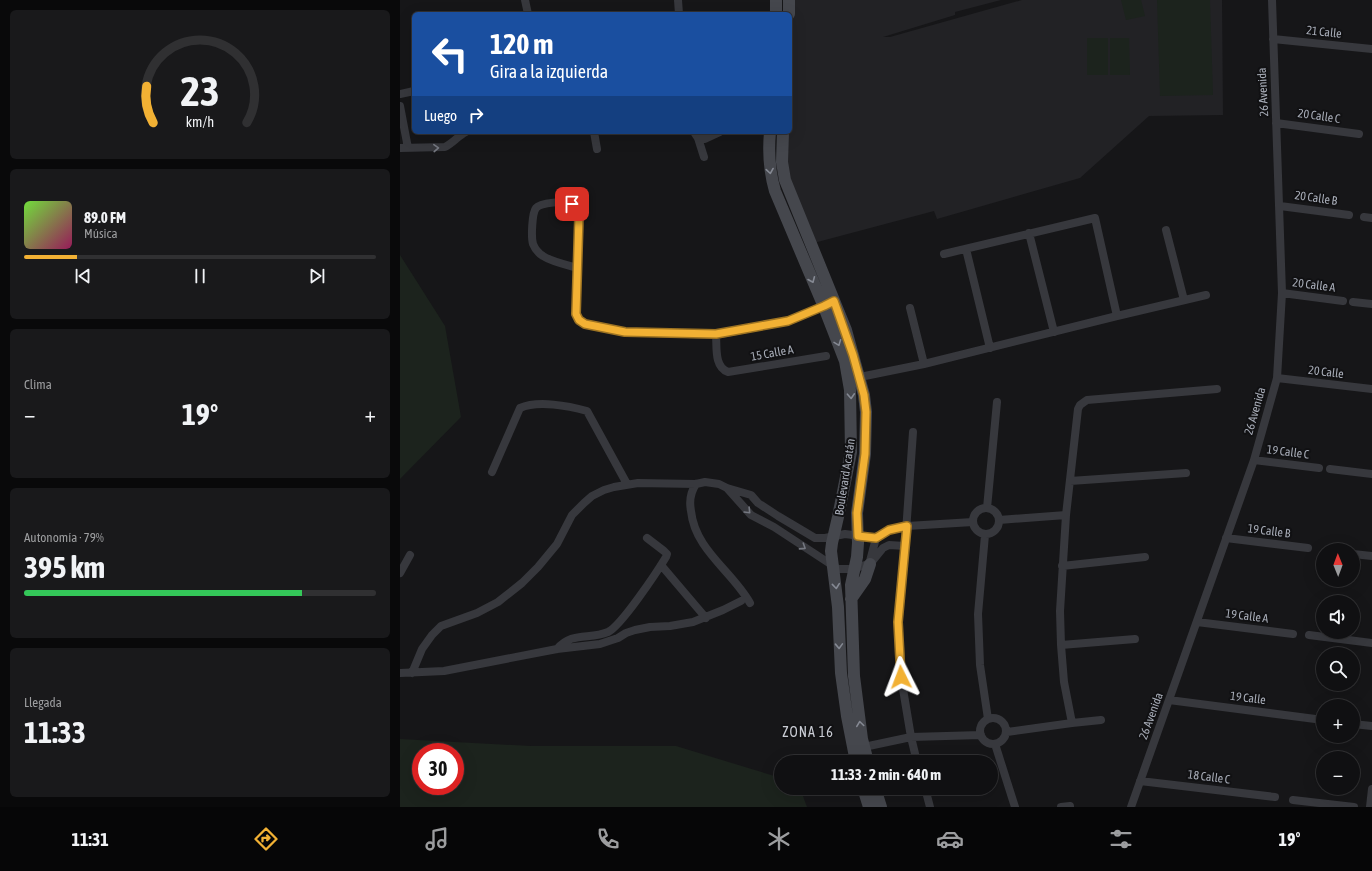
<!DOCTYPE html>
<html lang="es">
<meta charset="utf-8">
<style>
:root{--surface:#101012;--page:#19191b;--text:#f1f3f6;--muted:#9c9d9f;--line:#303032;--accent:#f2b134}
body{margin:0;font-family:"Asap Condensed",sans-serif;background:var(--page);color:var(--text);height:100vh;display:flex;flex-direction:column;font-size:15px;white-space:nowrap}
*{box-sizing:border-box;margin:0}
p{font-size:13px;color:var(--muted)}
.icon{flex:none;width:22px;height:22px;fill:none;stroke:currentColor;stroke-width:2;stroke-linecap:round;stroke-linejoin:round}
.map{position:relative;flex:1;overflow:hidden}
.details{display:flex;flex-direction:column;gap:10px;padding:10px;background:#09090a;width:400px}
.details>*{flex:none}
.top-card{position:absolute;left:12px;top:12px;width:380px;height:122px;border-radius:6px;box-shadow:0 4px 16px #0002,0 0 0 1px var(--line);background:#1a4fa0;color:#fff;overflow:hidden}
.needle{width:26px;rotate:359deg}
.controls{position:absolute;left:916px;top:543px;display:grid;gap:8px}
.controls a{display:grid;place-items:center;width:44px;height:44px;border-radius:50%;background:var(--surface);box-shadow:0 4px 16px #0002,0 0 0 1px var(--line);font-size:20px}
.speed{position:absolute;left:12px;top:743px;display:flex;gap:8px;font-size:20px;font-weight:700;text-align:center}
.speed>*{display:grid;place-content:center;width:52px;height:52px;border-radius:50%;background:var(--surface);box-shadow:0 4px 16px #0002,0 0 0 1px var(--line);line-height:1}
.speed .limit{border:6px solid #d22;background:#fff;color:#111}
.pin{position:absolute;display:grid;place-items:center;width:34px;height:34px;color:#fff;margin:-17px;border-radius:8px;box-shadow:0 2px 6px #0006}
.me{position:absolute;width:44px;margin:-22px;rotate:357deg;stroke-linejoin:round;filter:drop-shadow(0 0 3px #0008)}
.turn{display:flex;align-items:center;gap:14px;height:84px;padding:0 12px;font-size:18px}
.turn .icon{width:52px;height:52px;stroke-width:2.5}
.turn b{display:block;font-size:28px;line-height:34px}
.then{display:flex;align-items:center;height:38px;padding:0 12px;background:#0003;gap:8px;font-size:15px}
.big{font-size:30px;font-weight:700;line-height:1.1}
.details .widget{flex:1;display:flex;flex-direction:column;justify-content:center;gap:6px;min-width:0;padding:0 14px;border-radius:6px;background:var(--page)}
.details .dial{align-items:center;gap:0}
.dial svg{height:104px;overflow:visible;fill:none;stroke:var(--line);stroke-width:7;stroke-linecap:round;text-anchor:middle}
.dial text{fill:var(--text);stroke:none}
.song{display:flex;align-items:center;gap:12px}
.cover{width:48px;height:48px;border-radius:6px;background:linear-gradient(135deg,hsl(100 70% 55%),hsl(330 70% 35%))}
.played{height:4px;border-radius:2px;background:linear-gradient(90deg,var(--accent) 15%,var(--line) 15%)}
.keys{display:flex;justify-content:space-around;direction:ltr}
.heat{display:flex;justify-content:space-between;align-items:center;font-size:22px;direction:ltr}
.charge{height:6px;border-radius:3px;background:linear-gradient(90deg,#34c759 79%,var(--line) 0)}
.trip{position:absolute;left:374px;top:755px;width:224px;height:40px;border-radius:20px;background:var(--surface);box-shadow:0 4px 16px #0002,0 0 0 1px var(--line);font-weight:700;line-height:40px;text-align:center}
.dock{display:flex;height:64px;justify-content:space-around;align-items:center;background:#060607;color:var(--muted)}
.dock .icon{width:28px;height:28px}
.dock .current{color:var(--accent)}
.dock b{font-size:18px;color:var(--text)}
main{display:flex;flex:1;min-height:0}
.map>svg:first-child{display:block}
</style>
<main>
<section class="details">
<div class="widget dial"><svg viewBox="0 0 100 80">
<path d="M14 69A42 42 0 1 1 86 69"/>
<path d="M14 69A42 42 0 0 1 9 41" stroke="#f2b134"/>
<text x="50" y="56" font-size="32" font-weight="700">23</text>
<text x="50" y="72" font-size="11">km/h</text>
</svg></div>
<div class="widget">
<div class="song"><i class="cover"></i><div><b>89.0 FM</b><p>Música</p></div></div>
<div class="played"></div>
<div class="keys"><svg class="icon" aria-label="previous" viewBox="0 0 24 24"><path d="M18 5L8 12l10 7zM5 5v14"/></svg><svg class="icon" aria-label="pause" viewBox="0 0 24 24"><path d="M8 5v14M16 5v14"/></svg><svg class="icon" aria-label="next" viewBox="0 0 24 24"><path d="M6 5l10 7-10 7zM19 5v14"/></svg></div>
</div>
<div class="widget"><p>Clima</p>
<div class="heat"><a>−</a><b class="big">19°</b><a>+</a></div>
</div>
<div class="widget"><p>Autonomía · 79%</p><b class="big">395 km</b><div class="charge"></div></div>
<div class="widget"><p>Llegada</p><b class="big">11:33</b></div>
</section>
<div class="map">
<svg width="972" height="807" viewBox="0 0 972 807">
<rect width="100%" height="100%" fill="#161618"/>
<!-- built -->
<path fill="#222225" d="M393,0H601L555,12V15L483,37H490L622,0H822L823,115L749,116L680,178L537,219L534,211L410,244L386,169L388,132H390L391,67H390V57Z"/>
<!-- green -->
<path fill="#1c231d" fill-rule="evenodd" d="M721,0H741L745,16L726,20Z
M757,0H810L813,95L760,96Z
M687,38H708V75H687Z
M710,38H729L730,75H710Z
M0,255L45,326L61,417L0,479Z
M0,739L131,746H276L381,778V788H400L407,807H0ZM21,752H55V786H21Z"/>
<g fill="none" stroke-linecap="round" stroke-linejoin="round">
<!-- street -->
<path stroke="#37383d" stroke-width="8" d="M125,0L128,14
M278,0L279,14
M873,39L972,49
M0,94L14,91
M0,106L8,148
M876,123L959,134
M194,132L197,149
M294,132L298,138L304,157
M298,138L305,139L320,132
M0,148L45,147C53,143 58,136 66,132
M880,206L949,215
M964,217L972,218
M766,230L784,300
M629,233L654,332
M566,249L590,348
M544,254L695,218L717,316
M178,268C167,265 152,262 143,256C138,253 135,249 133,244C131,237 132,213 136,208C140,203 166,200 171,204C176,207 178,211 179,216L176,314L179,320L185,324L225,332L316,335L389,321L427,305
M882,293L943,301
M953,302L972,304
M510,308L524,364
M316,335C317,347 314,367 328,372L426,356
M455,378L524,364L717,316L806,295
M877,378L972,389
M513,432L505,546L498,622L501,677L511,737L517,762
M854,460L919,468
M930,469L972,474
M92,472L120,408C138,400 169,406 187,411L227,484
M670,481L786,473
M296,484C290,493 289,501 291,511C295,550 332,571 350,603
M327,488L351,515L374,527L438,569H450L470,564L483,548L489,545L505,546
M573 521a13 13 0 1 1 26 0a13 13 0 1 1-26 0Z
M587,508L597,402
M599,520L666,515
M585,535L578,614L580,665L588,719
M826,538L908,548
M953,554L972,556
M470,561L476,538
M261,565L306,618
M662,566L745,557
M0,573L10,555
M797,622L893,634
M909,635L972,643
M661,645L735,639
M157,649C172,631 189,640 208,632C221,626 257,572 266,557L267,554L264,551L247,538
M0,673L44,671L157,649L200,644L218,638L226,633L235,630L250,627L270,626L293,622L323,610L341,601
M12,673L22,649L32,635L41,626L77,613L98,602L122,583L138,567L157,544L172,515L184,503L192,496L204,490L214,487L238,483L296,484L305,482L319,484L327,488L351,495L358,503L378,516L415,538H425L445,534L476,538L489,530L507,526L573,522
M769,700L923,720
M580 731a13 13 0 1 1 26 0a13 13 0 1 1-26 0Z
M672,723L664,682L661,645L660,611L666,515L678,409L680,405L687,400L817,389
M953,724L972,726
M607,732L672,723L701,720
M595,744L615,807
M464,747L511,737L581,735
M740,781L875,797
M525,788L530,807
M893,800L954,807
M661,807L670,806
M731,807L854,460L877,378L882,293L872,0
M970,807L972,789"/>
<!-- secondary -->
<path stroke="#45474d" stroke-width="12" d="M376,14V0
M389,14V0
M370,132C368,153 369,170 375,191L424,307L445,361L450,390L451,452L438,517L432,543L431,551L438,607L441,673L447,716L456,762
M383,132L382,162L385,180L446,330L464,395L466,412L465,454L457,513L458,543L457,557L451,585L454,676L462,739L468,762
M451,599L465,579L470,564
M463,788L469,807
M475,788L481,807"/>
</g>
<!-- one-way arrows -->
<defs><path id="oneway-chevron" d="M-2-3.5L2.5 0L-2 3.5" fill="none" stroke-width="1.6" stroke-linecap="round" stroke-linejoin="round"/></defs>
<g stroke="#757881">
<use href="#oneway-chevron" transform="translate(36 148) rotate(-3)"/>
<use href="#oneway-chevron" transform="translate(348 511) rotate(46)"/>
<use href="#oneway-chevron" transform="translate(403 547) rotate(33)"/>
</g>
<g stroke="#858993">
<use href="#oneway-chevron" transform="translate(370 171) rotate(81)"/>
<use href="#oneway-chevron" transform="translate(412 280) rotate(67)"/>
<use href="#oneway-chevron" transform="translate(438 343) rotate(69)"/>
<use href="#oneway-chevron" transform="translate(451 396) rotate(87)"/>
<use href="#oneway-chevron" transform="translate(436 586) rotate(84)"/>
<use href="#oneway-chevron" transform="translate(439 646) rotate(88)"/>
<use href="#oneway-chevron" transform="translate(460 724) rotate(-98)"/>
</g>
<g fill="none" stroke-linecap="round" stroke-linejoin="round">
<!-- route casing -->
<g stroke="#9d7322" stroke-width="10">
<path id="route" d="M172,204L176,208L179,216L176,314L179,320L185,324L225,332L316,334L388,321L424,306L434,301L453,355L464,395L466,412L465,454L457,513L458,536L476,538L489,530L507,526L498,622L501,677"/>
</g>
<!-- route -->
<use href="#route" stroke="#f2b134" stroke-width="7"/>
</g>
<g text-anchor="middle" dominant-baseline="central" stroke-width="4" stroke-linejoin="round" paint-order="stroke">
<!-- street labels -->
<g font-size="12" fill="#a8adb8" stroke="#111113">
<text transform="translate(924 32) rotate(6)">21 Calle</text>
<text transform="translate(863 92) rotate(-93)">26 Avenida</text>
<text transform="translate(919 116) rotate(8)">20 Calle C</text>
<text transform="translate(916 198) rotate(8)">20 Calle B</text>
<text transform="translate(914 285) rotate(7)">20 Calle A</text>
<text transform="translate(372 353) rotate(-10)">15 Calle A</text>
<text transform="translate(926 372) rotate(7)">20 Calle</text>
<text transform="translate(855 411) rotate(-74)">26 Avenida</text>
<text transform="translate(888 452) rotate(7)">19 Calle C</text>
<text transform="translate(445 477) rotate(-81)">Boulevard Acatán</text>
<text transform="translate(869 531) rotate(7)">19 Calle B</text>
<text transform="translate(847 616) rotate(7)">19 Calle A</text>
<text transform="translate(848 698) rotate(7)">19 Calle</text>
<text transform="translate(751 716) rotate(-70)">26 Avenida</text>
<text transform="translate(809 777) rotate(7)">18 Calle C</text>
</g>
<!-- quarter labels -->
<g font-size="14" letter-spacing="1" fill="#c9ccd4" stroke="#111113">
<text x="408" y="732">ZONA 16</text>
</g>
</g>
</svg>
<div class="controls">
<a><svg class="needle" viewBox="-14 -14 28 28"><path d="M0-13l5 13h-10z" fill="#e53935"/><path d="M0 13l5-13h-10z" fill="#9c9d9f"/></svg></a>
<a><svg class="icon" aria-label="sound" viewBox="0 0 24 24"><path d="M4 9h4l5-4v14l-5-4H4zM17 9q2 3 0 6"/></svg></a>
<a><svg class="icon" aria-label="search" viewBox="0 0 24 24"><circle cx="10" cy="10" r="6"/><path d="M15 15l6 6"/></svg></a>
<a>+</a>
<a>−</a>
</div>
<div class="speed"><div class="limit">30</div></div>
<div class="pin" style="left:172px;top:204px;background:#d93025"><svg class="icon" aria-label="arrive" viewBox="0 0 24 24"><path d="M6 21V4h12l-3 4 3 4H6"/></svg></div>
<svg class="me" style="left:501px;top:677px" viewBox="-20 -20 40 40"><path d="M0-17L14 15 0 8-14 15z" fill="#f2b134" stroke="#fff" stroke-width="4"/></svg>
<div class="trip">11:33 · 2 min · 640 m</div>
<div class="top-card">
<div class="turn"><svg class="icon" aria-label="left" viewBox="0 0 24 24"><path d="M17 20v-9H6M10 6l-5 5 5 5"/></svg><div><b>120 m</b>Gira a la izquierda</div></div>
<div class="then">Luego<svg class="icon" aria-label="right" viewBox="0 0 24 24"><path d="M7 20v-9h11M14 6l5 5-5 5"/></svg></div>
</div>
</div>
</main>
<nav class="dock">
<b>11:31</b>
<svg class="icon current" aria-label="directions" viewBox="0 0 24 24"><path d="M12 3l9 9-9 9-9-9zM9 14v-3h6M13 9l2 2-2 2"/></svg>
<svg class="icon" aria-label="music" viewBox="0 0 24 24"><path d="M9 18V5l10-2v13"/><circle cx="6" cy="18" r="3"/><circle cx="16" cy="16" r="3"/></svg>
<svg class="icon" aria-label="phone" viewBox="0 0 24 24"><path d="M5 4h4l2 5-3 2q2 4 5 5l2-3 5 2v4C11 20 4 13 5 4z"/></svg>
<svg class="icon" aria-label="climate" viewBox="0 0 24 24"><path d="M12 3v18M4 7l16 10M4 17L20 7"/></svg>
<svg class="icon" aria-label="car" viewBox="0 0 24 24"><path d="M5 17H2v-5l4-1 3-4h7l3 4 3 1v5h-3M9 17h6M6 11h13"/><circle cx="7" cy="17" r="2"/><circle cx="17" cy="17" r="2"/></svg>
<svg class="icon" aria-label="filters" viewBox="0 0 24 24"><path d="M4 7h16M4 17h16"/><circle cx="9" cy="7" r="2"/><circle cx="15" cy="17" r="2"/></svg>
<b>19°</b>
</nav>
